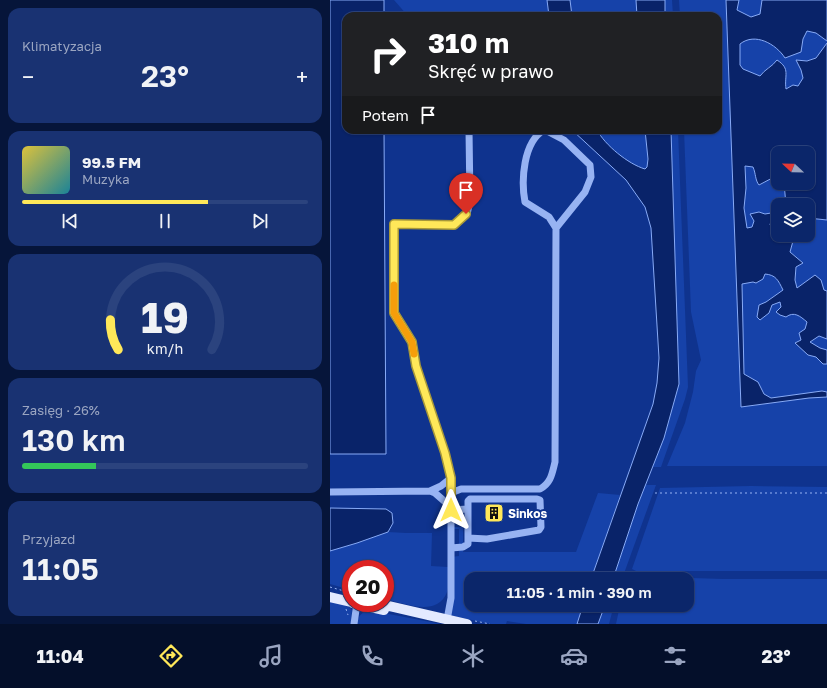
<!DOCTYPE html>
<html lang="pl">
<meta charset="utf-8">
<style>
:root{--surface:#0b266a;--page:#193272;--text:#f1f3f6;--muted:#9aa5c1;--line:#2b437e;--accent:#ffe859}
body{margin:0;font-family:"Golos Text",sans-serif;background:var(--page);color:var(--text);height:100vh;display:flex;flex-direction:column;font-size:15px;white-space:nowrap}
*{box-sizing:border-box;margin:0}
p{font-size:13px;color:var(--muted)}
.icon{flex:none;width:22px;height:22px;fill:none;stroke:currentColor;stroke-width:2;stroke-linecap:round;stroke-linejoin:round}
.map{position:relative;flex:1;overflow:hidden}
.drawer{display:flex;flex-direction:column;gap:8px;padding:8px;background:#06153a;width:330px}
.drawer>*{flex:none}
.guide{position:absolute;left:12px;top:12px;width:380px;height:122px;border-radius:12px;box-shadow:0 1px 3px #0004,0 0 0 1px var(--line);background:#202124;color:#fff;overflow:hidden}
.needle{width:26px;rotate:292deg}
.fabs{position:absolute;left:441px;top:146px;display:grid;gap:8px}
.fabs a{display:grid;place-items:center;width:44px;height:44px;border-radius:8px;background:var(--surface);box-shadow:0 1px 3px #0004,0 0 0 1px var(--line);font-size:20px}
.speed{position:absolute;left:12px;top:560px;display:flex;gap:8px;font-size:20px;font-weight:700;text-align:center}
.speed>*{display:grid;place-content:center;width:52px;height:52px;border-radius:50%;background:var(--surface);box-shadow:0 1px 3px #0004,0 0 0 1px var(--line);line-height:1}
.speed .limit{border:6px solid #d22;background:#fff;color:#111}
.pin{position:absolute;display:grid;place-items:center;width:34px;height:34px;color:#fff;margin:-41px -17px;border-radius:50% 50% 50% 0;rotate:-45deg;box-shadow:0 0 4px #0007}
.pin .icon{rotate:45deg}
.me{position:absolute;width:44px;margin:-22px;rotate:0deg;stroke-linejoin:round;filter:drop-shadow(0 0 3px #0008)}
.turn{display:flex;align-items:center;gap:14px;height:84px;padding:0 20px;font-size:18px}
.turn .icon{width:52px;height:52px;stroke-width:2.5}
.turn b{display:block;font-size:28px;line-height:34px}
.then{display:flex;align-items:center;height:38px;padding:0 20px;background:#0003;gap:8px;font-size:15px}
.big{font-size:30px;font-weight:600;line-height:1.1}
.drawer .card{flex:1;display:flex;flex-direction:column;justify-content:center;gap:6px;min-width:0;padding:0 14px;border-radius:12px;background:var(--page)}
.drawer .dial{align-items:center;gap:0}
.dial svg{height:104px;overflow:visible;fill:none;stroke:var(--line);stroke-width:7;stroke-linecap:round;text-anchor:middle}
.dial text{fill:var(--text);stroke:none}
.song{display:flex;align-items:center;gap:12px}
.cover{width:48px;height:48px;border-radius:6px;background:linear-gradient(135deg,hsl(50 70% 55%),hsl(190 70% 35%))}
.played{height:4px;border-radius:2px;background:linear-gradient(90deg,var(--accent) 65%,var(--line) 65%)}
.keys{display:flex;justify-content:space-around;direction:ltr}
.heat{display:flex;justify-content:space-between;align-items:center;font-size:22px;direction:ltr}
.charge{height:6px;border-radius:3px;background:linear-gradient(90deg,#34c759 26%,var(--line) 0)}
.trip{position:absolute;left:134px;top:572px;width:230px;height:40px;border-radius:12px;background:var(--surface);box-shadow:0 1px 3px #0004,0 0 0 1px var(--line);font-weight:600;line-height:40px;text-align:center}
.tab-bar{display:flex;height:64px;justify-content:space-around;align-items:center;background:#040f2a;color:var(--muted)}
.tab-bar .icon{width:28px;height:28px}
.tab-bar .current{color:var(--accent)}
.tab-bar b{font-size:18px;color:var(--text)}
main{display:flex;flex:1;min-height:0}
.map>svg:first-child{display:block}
</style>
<main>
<section class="drawer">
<div class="card"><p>Klimatyzacja</p>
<div class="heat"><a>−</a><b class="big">23°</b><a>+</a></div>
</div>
<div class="card">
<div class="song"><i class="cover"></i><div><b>99.5 FM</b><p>Muzyka</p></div></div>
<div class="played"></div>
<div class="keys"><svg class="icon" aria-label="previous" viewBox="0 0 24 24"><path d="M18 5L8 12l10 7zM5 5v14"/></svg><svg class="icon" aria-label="pause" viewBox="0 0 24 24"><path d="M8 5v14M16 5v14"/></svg><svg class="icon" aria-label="next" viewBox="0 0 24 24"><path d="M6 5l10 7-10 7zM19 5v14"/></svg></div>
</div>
<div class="card dial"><svg viewBox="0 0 100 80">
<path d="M14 69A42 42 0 1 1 86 69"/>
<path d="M14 69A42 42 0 0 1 8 46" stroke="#ffe859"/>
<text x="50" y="56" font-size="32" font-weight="700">19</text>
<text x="50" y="72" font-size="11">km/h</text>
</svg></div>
<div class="card"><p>Zasięg · 26%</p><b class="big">130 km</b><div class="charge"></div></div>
<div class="card"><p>Przyjazd</p><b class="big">11:05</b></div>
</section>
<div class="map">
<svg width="497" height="624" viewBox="0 0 497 624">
<rect width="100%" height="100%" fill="#0f338e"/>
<!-- green -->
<path fill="#1642a9" d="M64,0H217L219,16H78Z
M240,0H306L307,16H242Z
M335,0H342L343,16H335Z
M349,0H396L411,407L479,398L497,397V466H337L355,423L363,392L366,371L371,360L361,312L354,130H388V16H350Z
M409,0H432L430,15L421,17L407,10Z
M477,30L486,33L497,41V43C490,53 485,63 472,60L471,70L473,78L468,86L463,85L456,89L455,80L457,72L447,60C442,67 435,69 430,76L413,70L410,65V44L416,39H429L440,44L451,51L471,52L473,39Z
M267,130H315L318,159L317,167L315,170C298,164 275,146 267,130Z
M341,130H348L358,387L355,399L331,467H322L334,438L349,384Z
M415,166L423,167C426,174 425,180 429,185L446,176L448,177V183H454L456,205H448V216H446L447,223L443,225H440L435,214L429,212L424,214V221L422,227L417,229L414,208L416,188Z
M478,218L497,220V291H494L491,280L476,281L467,288L465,280L468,258L460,252L462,241L459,235H478Z
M435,274C447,275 448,280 453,290L436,302L429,305L439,313L442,305L450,302L451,307L460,314C468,314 471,316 477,322L475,329L478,355L486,357L493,364H497V392L441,398L434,394L428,382L413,374L412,284L423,282Z
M489,336L497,339V350L490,348L480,342Z
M315,485H326L292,579H283L308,504Z
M421,486L497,487V571H306L302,569L330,488Z
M268,493L290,495L261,579H141V605H253L247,624H196L177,621L176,624H161L118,615L121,557L129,556V529H124V527H133V552H246Z
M58,532L76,533H102L101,566L118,567C118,575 120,585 117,592C107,618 74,603 55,599V569H21V590L0,584V551L27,543Z
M299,576L393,579H497V624H286L290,605H357V579H298Z
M0,599L18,604L22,610L21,624H0Z
M275,605H284L279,624H268Z
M38,610L111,624H27C28,616 31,613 38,610Z"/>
<!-- water -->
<path fill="#092369" stroke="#88abf7" d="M0,0H54V16H16V130H54L56,454H0Z
M217,0H240L242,16H219Z
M306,0H335V16H307Z
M396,0H409L407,10L421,17L430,14L432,0H497V41L486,33L477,31L473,39L471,52L455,58C446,44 425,32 410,44V65L413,69L430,76C435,69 442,67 447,60C461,69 454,75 456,89L463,85L468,86L473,78L471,70L466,60L477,61L486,58L497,43V220L478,218V205H456L454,183H478V153H448V177L446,176L429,185C425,180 426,174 423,167L415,166L416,188L414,208L417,228L422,227L424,221L420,214L429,212L435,214L441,213L442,217L440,225L447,223L445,216H448V235H459L463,241L460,252L473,263L466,267L465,280L467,288L485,275L491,280L494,290L497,291V339L489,336L480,342L490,348L497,350V364H493L486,357L478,355L465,343L471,340L469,333L475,329L477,322C470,316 464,311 456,317L450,315L446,312L451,307L450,302L442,305L439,313L430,320L427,317L429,305L436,302L453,290C448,280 446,275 435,274L433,279L426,283L423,282L412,284L414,374L428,382L434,394L441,398L492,391L497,392V397L479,398L411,407Z
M242,130H267C275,145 298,164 315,169L317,167L318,159L315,130H341L349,384L334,438L308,504L283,579H261L323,404L327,383L329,358L321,228L315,207L296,180Z
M0,508L56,509L62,513L63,523L58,532L27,543L0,551Z
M253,605H275L268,624H247Z"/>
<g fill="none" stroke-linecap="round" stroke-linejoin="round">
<!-- path -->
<path stroke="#97b3f3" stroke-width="1" stroke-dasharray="2 3" stroke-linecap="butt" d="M325,493H497
M0,587L21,593
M16,609L18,615
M145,621L160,624"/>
<!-- minor -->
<path stroke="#97b3f3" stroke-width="7" d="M215,130L234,140L260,165L261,177L255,192L226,228
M100,491L111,486L121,478
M0,492L100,491L105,493L121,507
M121,493L131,489H210C221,483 222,474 225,462L226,228L219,217L195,202C191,181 193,142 214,130
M121,510L138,509
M121,548L133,547L138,544V501L140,499H207L210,500L211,527L209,530L157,539L138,538
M117,620L121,598V478L115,453L86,365L82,341L64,313V224L124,225L137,214L140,202L139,130
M24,624L27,603"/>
<!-- major -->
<path stroke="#e3eaff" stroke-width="10" d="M0,597L21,602
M23,603L54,610
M46,603L137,624"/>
</g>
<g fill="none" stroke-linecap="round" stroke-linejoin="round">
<!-- route casing -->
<g stroke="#a6973a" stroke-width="10">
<path id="route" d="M121,510V478L115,453L86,366L82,342L64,313V224L124,225L136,214"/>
</g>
<!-- route -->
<use href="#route" stroke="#ffe859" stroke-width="7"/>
<!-- slow -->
<path stroke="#f59e0b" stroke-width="7" d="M64,285V313L82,342L84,354"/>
</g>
<!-- icons -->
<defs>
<g id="building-square" transform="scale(1)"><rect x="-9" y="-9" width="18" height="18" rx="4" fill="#ffe859" stroke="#0f338e"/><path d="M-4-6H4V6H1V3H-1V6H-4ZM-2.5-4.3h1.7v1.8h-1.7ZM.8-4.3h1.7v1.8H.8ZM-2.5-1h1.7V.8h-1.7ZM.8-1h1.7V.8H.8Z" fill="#111"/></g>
</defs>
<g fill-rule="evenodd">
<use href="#building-square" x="164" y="513"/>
</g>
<g text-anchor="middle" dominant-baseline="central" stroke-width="4" stroke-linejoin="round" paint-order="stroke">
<!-- poi labels -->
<g font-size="12" font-weight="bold" fill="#fff" stroke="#0f338e" text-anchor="start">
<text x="178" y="513">Sinkos</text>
</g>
</g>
</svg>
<div class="fabs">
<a><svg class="needle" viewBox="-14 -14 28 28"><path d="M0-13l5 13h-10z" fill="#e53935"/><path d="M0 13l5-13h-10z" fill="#9aa5c1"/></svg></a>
<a><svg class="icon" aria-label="layers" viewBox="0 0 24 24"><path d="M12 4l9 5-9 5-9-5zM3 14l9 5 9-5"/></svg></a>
</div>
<div class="speed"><div class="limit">20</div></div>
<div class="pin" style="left:136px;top:214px;background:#d93025"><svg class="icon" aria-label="arrive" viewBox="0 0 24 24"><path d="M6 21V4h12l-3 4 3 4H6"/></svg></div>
<svg class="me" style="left:121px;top:510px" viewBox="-20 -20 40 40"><path d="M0-17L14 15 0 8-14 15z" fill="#ffe859" stroke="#fff" stroke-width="4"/></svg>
<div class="trip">11:05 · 1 min · 390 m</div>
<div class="guide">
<div class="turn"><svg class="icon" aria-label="right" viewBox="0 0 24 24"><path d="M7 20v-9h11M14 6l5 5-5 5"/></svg><div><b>310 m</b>Skręć w prawo</div></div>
<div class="then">Potem<svg class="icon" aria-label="arrive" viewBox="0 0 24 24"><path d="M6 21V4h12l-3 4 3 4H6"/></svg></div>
</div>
</div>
</main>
<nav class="tab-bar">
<b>11:04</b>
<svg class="icon current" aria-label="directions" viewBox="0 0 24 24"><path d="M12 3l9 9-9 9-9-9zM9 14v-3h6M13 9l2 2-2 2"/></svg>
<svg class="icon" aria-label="music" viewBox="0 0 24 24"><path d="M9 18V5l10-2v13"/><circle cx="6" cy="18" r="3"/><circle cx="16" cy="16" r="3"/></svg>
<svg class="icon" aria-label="phone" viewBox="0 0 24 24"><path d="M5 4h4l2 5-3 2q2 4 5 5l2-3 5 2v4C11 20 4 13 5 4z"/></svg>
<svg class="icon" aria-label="climate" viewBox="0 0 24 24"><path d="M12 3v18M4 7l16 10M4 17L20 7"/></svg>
<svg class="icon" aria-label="car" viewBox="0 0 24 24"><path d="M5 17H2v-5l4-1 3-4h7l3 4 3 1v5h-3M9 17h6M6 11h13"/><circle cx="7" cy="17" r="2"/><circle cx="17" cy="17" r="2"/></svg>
<svg class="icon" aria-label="filters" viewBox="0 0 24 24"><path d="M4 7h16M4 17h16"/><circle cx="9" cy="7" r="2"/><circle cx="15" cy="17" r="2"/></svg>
<b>23°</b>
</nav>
